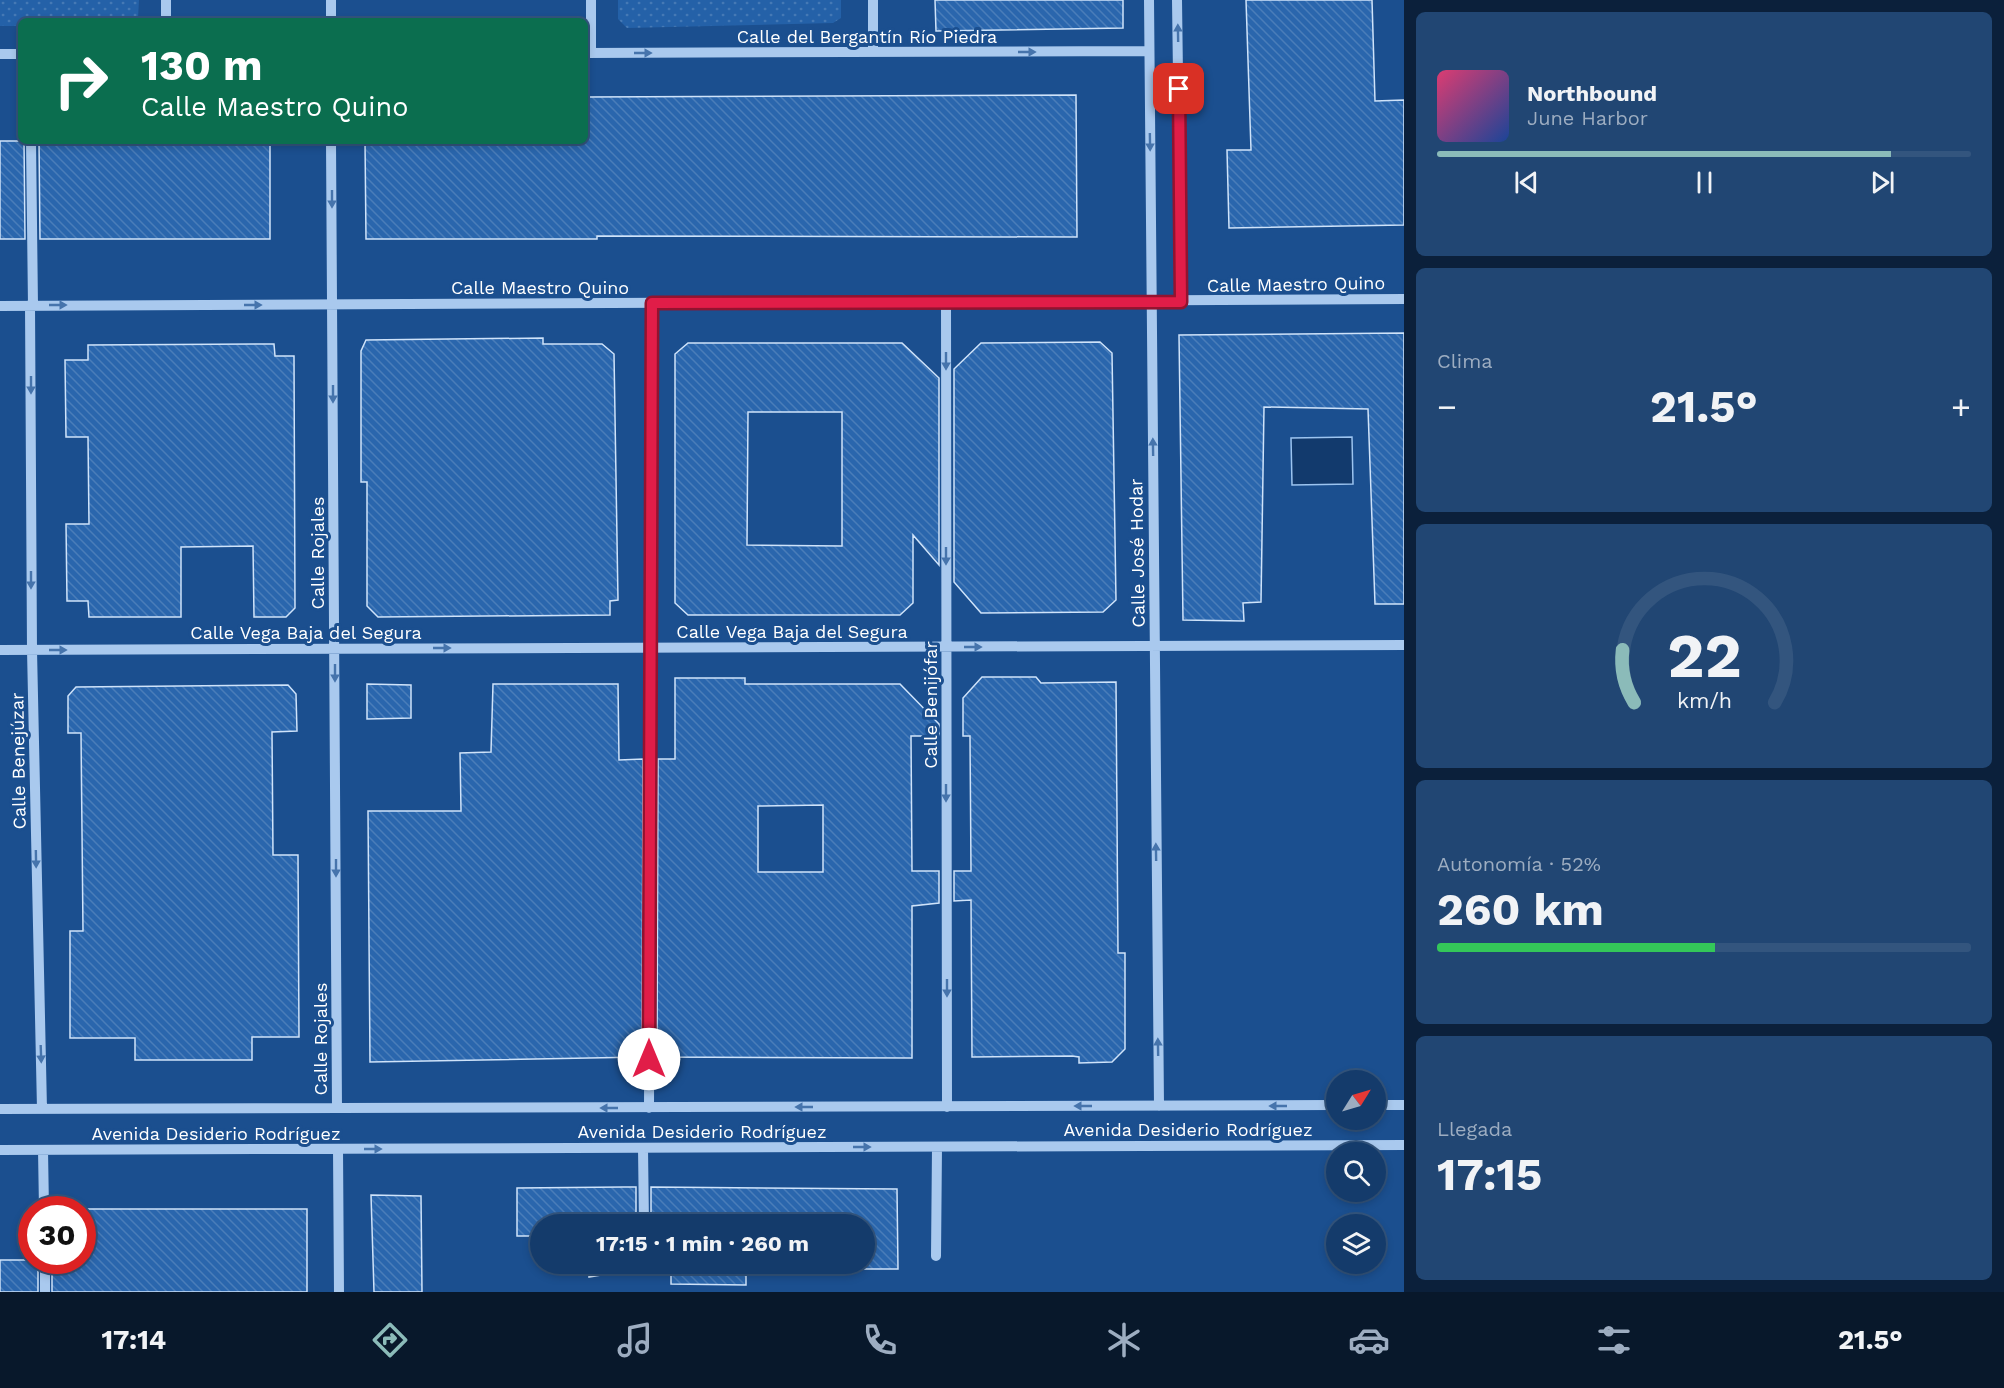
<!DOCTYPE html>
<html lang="es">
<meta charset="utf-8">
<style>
:root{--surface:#143b6b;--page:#214673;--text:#f1f3f6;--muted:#9dadc1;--line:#33557e;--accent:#8bbbb9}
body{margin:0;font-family:"Work Sans",sans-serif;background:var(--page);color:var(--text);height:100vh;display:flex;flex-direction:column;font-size:22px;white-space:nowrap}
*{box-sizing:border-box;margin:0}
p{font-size:20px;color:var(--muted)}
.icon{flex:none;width:33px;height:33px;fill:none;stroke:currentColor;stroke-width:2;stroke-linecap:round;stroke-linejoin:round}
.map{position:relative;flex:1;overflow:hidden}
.sheet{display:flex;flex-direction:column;gap:12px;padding:12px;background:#0b203b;width:600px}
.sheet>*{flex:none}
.guide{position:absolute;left:18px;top:18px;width:570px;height:126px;border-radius:9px;box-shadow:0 3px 9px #0003,0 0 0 2px var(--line);background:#0b6e4f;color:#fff;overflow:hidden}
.needle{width:39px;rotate:53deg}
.controls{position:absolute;left:1326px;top:1070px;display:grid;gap:12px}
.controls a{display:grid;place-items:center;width:60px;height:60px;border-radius:50%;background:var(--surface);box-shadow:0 3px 9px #0003,0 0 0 2px var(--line);font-size:30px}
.speed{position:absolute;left:18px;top:1196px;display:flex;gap:12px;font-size:30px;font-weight:700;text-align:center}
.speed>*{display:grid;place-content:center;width:78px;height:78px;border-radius:50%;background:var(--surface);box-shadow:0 3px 9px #0003,0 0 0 2px var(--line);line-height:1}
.speed .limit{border:9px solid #d22;background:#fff;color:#111}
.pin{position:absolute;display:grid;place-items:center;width:51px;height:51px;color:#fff;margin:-26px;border-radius:12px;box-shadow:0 3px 9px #0006}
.me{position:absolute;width:66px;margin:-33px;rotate:0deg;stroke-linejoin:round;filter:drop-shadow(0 0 4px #0008)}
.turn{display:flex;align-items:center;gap:21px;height:126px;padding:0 24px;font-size:27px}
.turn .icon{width:78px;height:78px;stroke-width:2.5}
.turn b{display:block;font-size:42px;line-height:51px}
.big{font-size:45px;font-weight:700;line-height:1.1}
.sheet .card{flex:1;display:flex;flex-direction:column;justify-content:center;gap:9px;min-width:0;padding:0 21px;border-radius:9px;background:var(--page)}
.sheet .dial{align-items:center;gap:0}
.dial svg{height:156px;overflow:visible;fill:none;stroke:var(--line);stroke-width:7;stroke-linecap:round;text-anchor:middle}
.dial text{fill:var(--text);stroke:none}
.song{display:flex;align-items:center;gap:18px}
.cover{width:72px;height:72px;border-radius:9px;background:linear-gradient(135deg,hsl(340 70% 55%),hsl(220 70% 35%))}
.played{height:6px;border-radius:3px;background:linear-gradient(90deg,var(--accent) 85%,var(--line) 85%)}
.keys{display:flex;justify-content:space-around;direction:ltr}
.heat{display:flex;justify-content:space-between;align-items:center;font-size:33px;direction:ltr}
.charge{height:9px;border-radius:4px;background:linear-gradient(90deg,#34c759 52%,var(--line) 0)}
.trip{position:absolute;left:530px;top:1214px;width:345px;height:60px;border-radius:30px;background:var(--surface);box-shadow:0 3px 9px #0003,0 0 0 2px var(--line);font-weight:700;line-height:60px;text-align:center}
.menu{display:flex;height:96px;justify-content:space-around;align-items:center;background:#08182b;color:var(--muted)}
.menu .icon{width:42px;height:42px}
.menu .current{color:var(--accent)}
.menu b{font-size:27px;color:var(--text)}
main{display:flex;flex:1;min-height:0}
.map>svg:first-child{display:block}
</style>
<main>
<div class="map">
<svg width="1404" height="1292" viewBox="0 0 1404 1292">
<defs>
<pattern id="park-dots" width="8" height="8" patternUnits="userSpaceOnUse" patternTransform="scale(1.5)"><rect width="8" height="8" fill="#2461a8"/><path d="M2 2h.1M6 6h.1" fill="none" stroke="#4579b5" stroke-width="1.8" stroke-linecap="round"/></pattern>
<pattern id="building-back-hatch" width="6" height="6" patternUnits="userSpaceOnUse" patternTransform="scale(1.5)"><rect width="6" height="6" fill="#2a66ad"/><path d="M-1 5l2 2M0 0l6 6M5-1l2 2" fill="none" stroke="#4a7db9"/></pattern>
</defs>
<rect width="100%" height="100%" fill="#1b4f8f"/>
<!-- park -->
<path fill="url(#park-dots)" d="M0,0H139L138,18V21H21V26H0Z
M618,0H841V18L833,23L627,28L618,19Z"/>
<!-- water -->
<path fill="#123a6d" stroke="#9cc4f0" stroke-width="1.5" d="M1352,437L1353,484L1292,485L1291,438Z"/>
<!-- building -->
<path fill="url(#building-back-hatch)" stroke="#cfe3fa" stroke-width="1.5" fill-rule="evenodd" d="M935,0H1123V28L936,31Z
M1246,0H1372L1375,101L1404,100V225L1229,228L1227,150H1251Z
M1076,95L1077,237L597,236V239H366L365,141H585V97Z
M0,141H24L25,239H0Z
M39,141H270V239H40Z
M1404,333V604H1375L1368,409L1264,407L1261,602L1243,603L1244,621L1183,620L1179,335Z
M543,338V344H602L614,354L618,600L610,601V615L378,617L367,606V482H361V351L366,340Z
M1100,342L1112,353L1116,600L1103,612L981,613L954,582V369L981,343Z
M688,343H902L939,378V565L913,535V603L900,615H688L675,603V354ZM748,412H842V546L747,545Z
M274,344L275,356H294L295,608L286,617H254L253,546L181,547V617H89L88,601H67L66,524H89L88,437H66L65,360H88V345Z
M982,677H1036L1041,683L1116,682L1118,953H1125V1049L1112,1062L1079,1063V1057L1072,1056L972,1057L971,900L954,901V871H971L970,736H963V698Z
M675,678H745V684H900L939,724V736H911L912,871H939V903L912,906V1058L657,1057L658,759H675ZM823,805V872H758V806Z
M367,684L411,685V718L367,719Z
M493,684H618L619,760L643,759L642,1057L370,1062L368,811H461L460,753L491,752Z
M288,685L296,694L297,731L272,732L273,855H298L299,1037H252V1060H135V1038H70V931H83L81,733H68V696L76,687Z
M624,1187H636V1224H540V1255H534L532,1236H517V1188Z
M651,1187L897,1189L898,1269H746V1285L671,1284V1264L651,1267V1263H864V1224H651Z
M371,1195L421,1196L422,1292H374Z
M82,1209H307V1292H52V1260H82Z
M0,1260H38V1292H0Z
M588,1263H636V1269L589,1277Z"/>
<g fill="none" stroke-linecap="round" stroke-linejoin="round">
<!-- minor -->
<path stroke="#a9c9ee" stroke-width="10" d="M166,0V21
M331,0V21
M591,0V53
M873,0V52
M1149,0L1159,1106
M1177,0L1181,302
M585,53L1149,51
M0,54H21
M31,141L33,306
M331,141L337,1108
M946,302L947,1107
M30,305L32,650L42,1109
M0,306L1404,299
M0,650L1404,645
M1376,1105H1404
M649,1108L652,303
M0,1109L1336,1105
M643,1148L644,1224
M338,1149L339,1292
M0,1150L1404,1145
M43,1150L44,1209
M936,1256L937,1147
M45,1260V1292
M644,1263V1270"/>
</g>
<!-- one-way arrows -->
<defs><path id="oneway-solid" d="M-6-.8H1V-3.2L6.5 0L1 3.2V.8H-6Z" transform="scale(1.5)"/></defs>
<g fill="#4674ac">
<use href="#oneway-solid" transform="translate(1178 33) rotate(-91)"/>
<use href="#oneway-solid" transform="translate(1027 52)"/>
<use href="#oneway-solid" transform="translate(643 53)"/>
<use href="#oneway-solid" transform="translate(1150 142) rotate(89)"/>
<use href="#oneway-solid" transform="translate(332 199) rotate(90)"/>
<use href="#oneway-solid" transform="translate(58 305)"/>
<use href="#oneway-solid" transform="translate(253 305)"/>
<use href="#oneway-solid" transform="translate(946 361) rotate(90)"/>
<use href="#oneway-solid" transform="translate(31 385) rotate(90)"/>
<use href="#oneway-solid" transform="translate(333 394) rotate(90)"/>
<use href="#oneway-solid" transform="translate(1153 447) rotate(-91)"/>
<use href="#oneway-solid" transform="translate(946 556) rotate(90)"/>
<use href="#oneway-solid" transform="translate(31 580) rotate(90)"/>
<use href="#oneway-solid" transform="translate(973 647)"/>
<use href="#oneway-solid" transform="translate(442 648)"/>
<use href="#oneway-solid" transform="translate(58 650)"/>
<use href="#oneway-solid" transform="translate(335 673) rotate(90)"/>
<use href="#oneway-solid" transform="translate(946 793) rotate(90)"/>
<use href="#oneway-solid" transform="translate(1156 852) rotate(-91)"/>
<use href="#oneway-solid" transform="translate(36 859) rotate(89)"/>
<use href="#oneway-solid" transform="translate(336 868) rotate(90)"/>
<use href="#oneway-solid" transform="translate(947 988) rotate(90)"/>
<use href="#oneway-solid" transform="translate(1158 1047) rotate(-91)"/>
<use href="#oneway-solid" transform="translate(41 1054) rotate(88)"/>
<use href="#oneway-solid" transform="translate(1083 1106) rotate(180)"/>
<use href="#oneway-solid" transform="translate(1278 1106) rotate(180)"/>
<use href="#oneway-solid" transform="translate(804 1107) rotate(180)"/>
<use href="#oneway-solid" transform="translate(609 1108) rotate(-180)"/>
<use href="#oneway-solid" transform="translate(862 1147)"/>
<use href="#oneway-solid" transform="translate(373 1149)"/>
</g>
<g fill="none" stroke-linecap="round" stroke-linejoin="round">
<!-- route casing -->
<g stroke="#92132f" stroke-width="15">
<path id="route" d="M649,1059L652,303L1181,302L1179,89"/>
</g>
<!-- route -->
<use href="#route" stroke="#e11d48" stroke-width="10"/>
</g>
<g text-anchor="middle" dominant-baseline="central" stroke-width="6" stroke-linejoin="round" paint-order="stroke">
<!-- street labels -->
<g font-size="18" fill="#fff" stroke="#1b4f8f">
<text x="867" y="36">Calle del Bergantín Río Piedra</text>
<text transform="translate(1296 284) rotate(-1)">Calle Maestro Quino</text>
<text x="540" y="287">Calle Maestro Quino</text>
<text transform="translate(317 553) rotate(-90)">Calle Rojales</text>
<text transform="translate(1137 553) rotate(-91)">Calle José Hodar</text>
<text x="792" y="631">Calle Vega Baja del Segura</text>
<text x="306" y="632">Calle Vega Baja del Segura</text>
<text transform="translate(930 705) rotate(-90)">Calle Benijófar</text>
<text transform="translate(18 761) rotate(-91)">Calle Benejúzar</text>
<text transform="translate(320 1039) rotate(-90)">Calle Rojales</text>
<text x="1188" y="1129">Avenida Desiderio Rodríguez</text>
<text x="702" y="1131">Avenida Desiderio Rodríguez</text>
<text x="216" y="1133">Avenida Desiderio Rodríguez</text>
</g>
</g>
</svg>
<div class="controls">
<a><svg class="needle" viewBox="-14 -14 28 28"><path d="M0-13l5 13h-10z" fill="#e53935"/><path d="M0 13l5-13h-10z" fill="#9dadc1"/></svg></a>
<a><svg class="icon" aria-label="search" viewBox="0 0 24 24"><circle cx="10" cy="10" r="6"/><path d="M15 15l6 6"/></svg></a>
<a><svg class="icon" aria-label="layers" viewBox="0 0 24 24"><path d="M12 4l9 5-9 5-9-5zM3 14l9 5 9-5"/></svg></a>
</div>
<div class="speed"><div class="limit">30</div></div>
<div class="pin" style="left:1179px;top:89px;background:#d93025"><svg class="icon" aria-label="arrive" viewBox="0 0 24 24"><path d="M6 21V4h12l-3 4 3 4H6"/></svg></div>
<svg class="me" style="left:649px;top:1059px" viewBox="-20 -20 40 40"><circle r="19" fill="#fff"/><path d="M0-13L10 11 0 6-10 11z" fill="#e11d48"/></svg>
<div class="trip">17:15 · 1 min · 260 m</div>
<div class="guide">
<div class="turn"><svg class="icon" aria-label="right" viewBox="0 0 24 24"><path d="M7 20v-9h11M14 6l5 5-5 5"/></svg><div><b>130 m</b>Calle Maestro Quino</div></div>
</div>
</div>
<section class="sheet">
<div class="card">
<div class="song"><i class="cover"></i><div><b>Northbound</b><p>June Harbor</p></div></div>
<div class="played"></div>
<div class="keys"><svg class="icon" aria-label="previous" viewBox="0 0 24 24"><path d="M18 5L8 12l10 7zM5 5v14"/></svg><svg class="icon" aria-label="pause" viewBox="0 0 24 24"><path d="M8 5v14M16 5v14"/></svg><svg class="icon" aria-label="next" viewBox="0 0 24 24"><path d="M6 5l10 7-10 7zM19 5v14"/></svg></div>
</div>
<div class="card"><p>Clima</p>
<div class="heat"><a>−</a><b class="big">21.5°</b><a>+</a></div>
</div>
<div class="card dial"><svg viewBox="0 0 100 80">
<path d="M14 69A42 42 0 1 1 86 69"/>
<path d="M14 69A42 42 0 0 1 8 42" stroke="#8bbbb9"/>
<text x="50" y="56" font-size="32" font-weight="700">22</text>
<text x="50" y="72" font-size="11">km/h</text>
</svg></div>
<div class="card"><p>Autonomía · 52%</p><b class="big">260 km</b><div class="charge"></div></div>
<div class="card"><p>Llegada</p><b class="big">17:15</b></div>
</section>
</main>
<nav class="menu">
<b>17:14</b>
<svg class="icon current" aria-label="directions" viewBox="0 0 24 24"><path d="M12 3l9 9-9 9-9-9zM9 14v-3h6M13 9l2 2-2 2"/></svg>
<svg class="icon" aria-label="music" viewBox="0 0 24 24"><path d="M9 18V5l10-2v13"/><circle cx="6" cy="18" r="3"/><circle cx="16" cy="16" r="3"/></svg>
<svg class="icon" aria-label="phone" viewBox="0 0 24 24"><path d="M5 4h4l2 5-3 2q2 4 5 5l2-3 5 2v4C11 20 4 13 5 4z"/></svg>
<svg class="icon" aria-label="climate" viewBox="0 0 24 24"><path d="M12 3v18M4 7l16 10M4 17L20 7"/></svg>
<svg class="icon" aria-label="car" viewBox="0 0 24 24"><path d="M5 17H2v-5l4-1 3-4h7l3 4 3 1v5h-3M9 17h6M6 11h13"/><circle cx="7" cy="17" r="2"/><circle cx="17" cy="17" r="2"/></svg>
<svg class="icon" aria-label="filters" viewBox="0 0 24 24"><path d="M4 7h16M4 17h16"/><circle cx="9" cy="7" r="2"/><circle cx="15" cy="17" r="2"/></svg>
<b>21.5°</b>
</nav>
